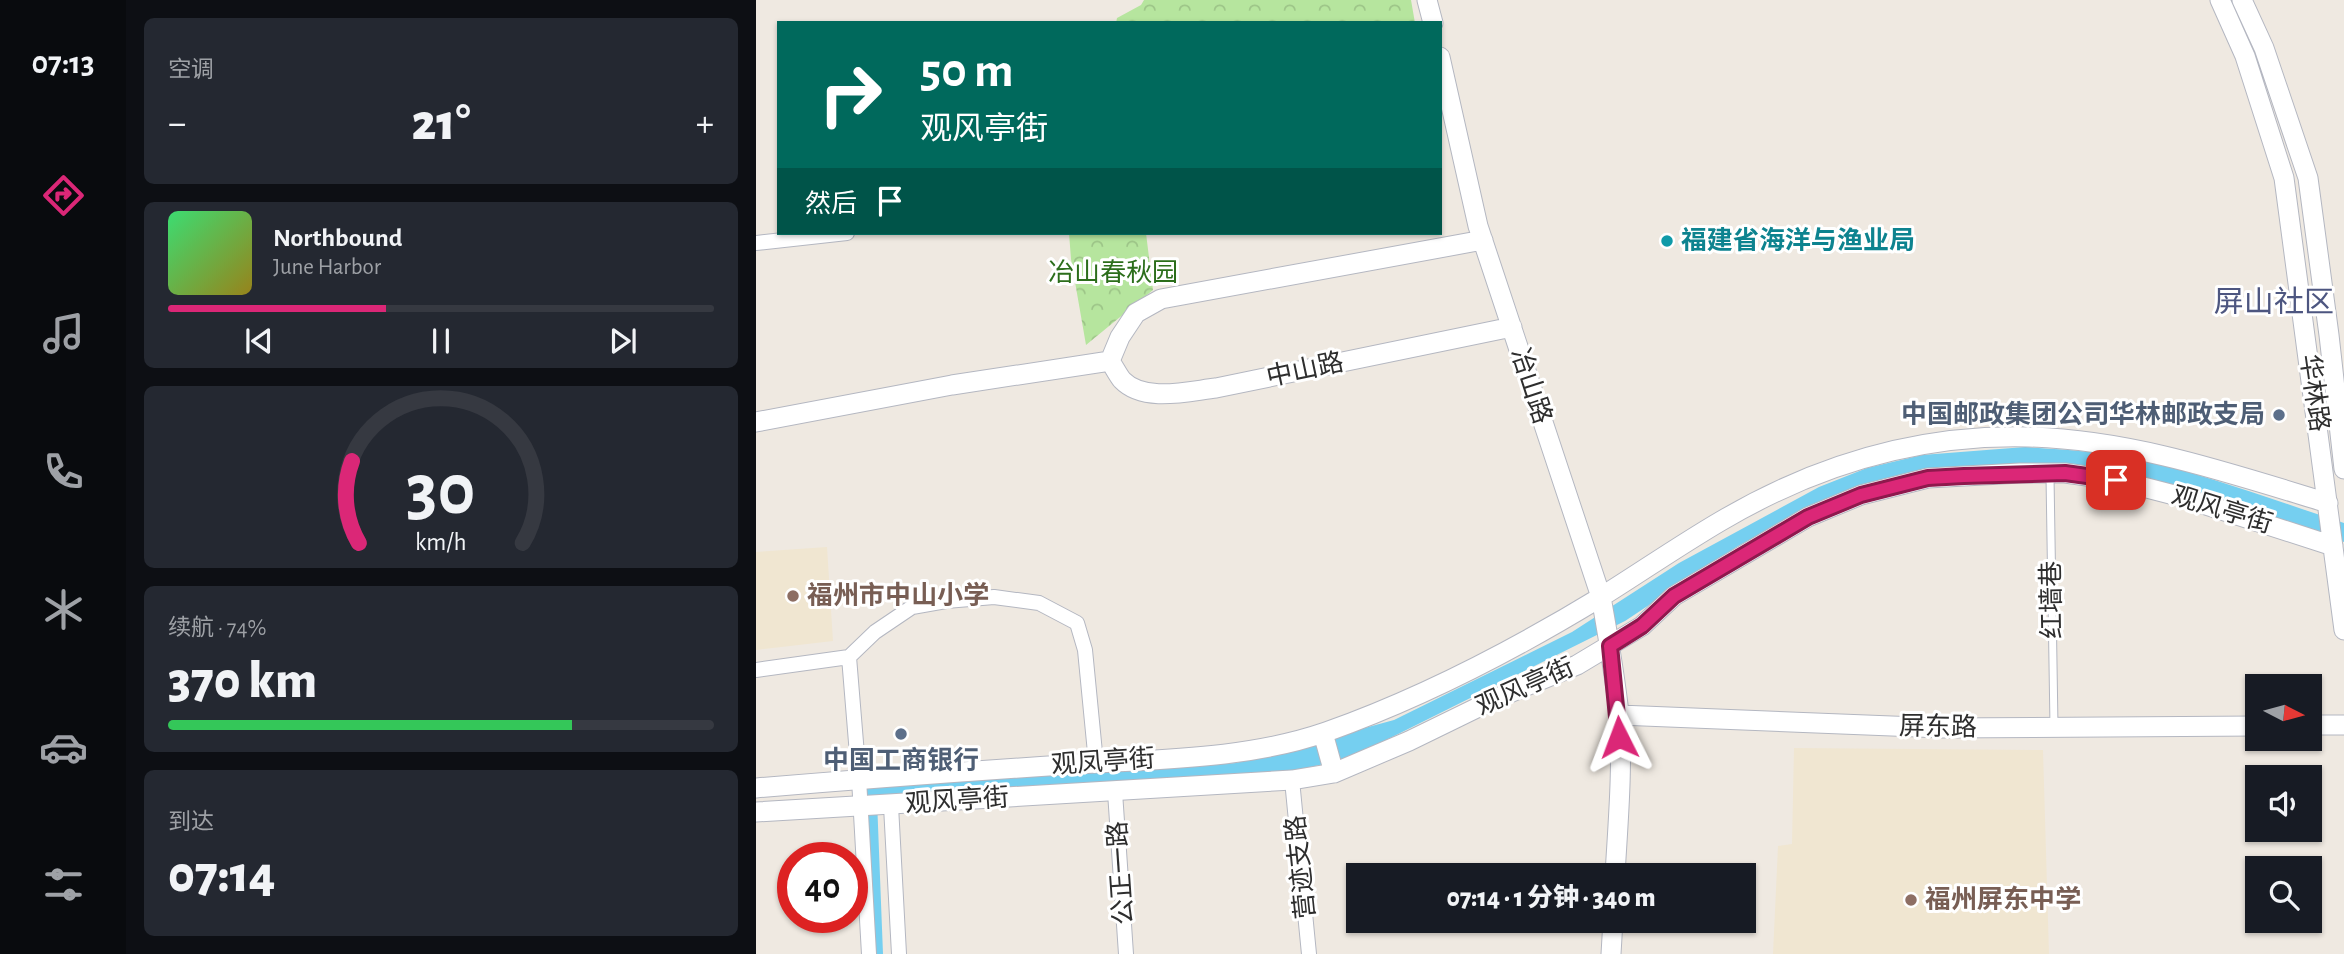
<!DOCTYPE html>
<html lang="zh">
<meta charset="utf-8">
<style>
:root{--surface:#171b24;--page:#242831;--text:#f1f3f6;--muted:#9ea1a6;--line:#363941;--accent:#db2777}
body{margin:0;font-family:"Alegreya Sans","Noto Sans SC",sans-serif;background:var(--page);color:var(--text);height:100vh;display:flex;flex-direction:column;font-size:26px;white-space:nowrap}
*{box-sizing:border-box;margin:0}
p{font-size:23px;color:var(--muted)}
.icon{flex:none;width:38px;height:38px;fill:none;stroke:currentColor;stroke-width:2;stroke-linecap:round;stroke-linejoin:round}
.map{position:relative;flex:1;overflow:hidden}
.side{display:flex;flex-direction:column;gap:18px;padding:18px;background:#0d0f14;width:630px}
.side>*{flex:none}
.top-card{position:absolute;left:21px;top:21px;width:665px;height:214px;border-radius:0px;box-shadow:0 2px 5px #0004;background:#00695c;color:#fff;overflow:hidden}
.needle{width:46px;rotate:96deg}
.fabs{position:absolute;left:1489px;top:674px;display:grid;gap:14px}
.fabs a{display:grid;place-items:center;width:77px;height:77px;border-radius:0px;background:var(--surface);box-shadow:0 2px 5px #0004;font-size:35px}
.speed{position:absolute;left:21px;top:842px;display:flex;gap:14px;font-size:35px;font-weight:700;text-align:center}
.speed>*{display:grid;place-content:center;width:91px;height:91px;border-radius:50%;background:var(--surface);box-shadow:0 2px 5px #0004;line-height:1}
.speed .limit{border:10px solid #d22;background:#fff;color:#111}
.pin{position:absolute;display:grid;place-items:center;width:60px;height:60px;color:#fff;margin:-30px;border-radius:14px;box-shadow:0 4px 10px #0006}
.me{position:absolute;width:77px;margin:-38px;rotate:357deg;stroke-linejoin:round;filter:drop-shadow(0 0 5px #0008)}
.turn{display:flex;align-items:center;gap:24px;height:147px;padding:0 28px;font-size:32px}
.turn .icon{width:91px;height:91px;stroke-width:2.5}
.turn b{display:block;font-size:49px;line-height:60px}
.then{display:flex;align-items:center;height:66px;padding:0 28px;background:#0003;gap:14px;font-size:26px}
.big{font-size:52px;font-weight:800;line-height:1.1}
.side .widget{flex:1;display:flex;flex-direction:column;justify-content:center;gap:10px;min-width:0;padding:0 24px;border-radius:10px;background:var(--page)}
.side .dial{align-items:center;gap:0}
.dial svg{height:182px;overflow:visible;fill:none;stroke:var(--line);stroke-width:7;stroke-linecap:round;text-anchor:middle}
.dial text{fill:var(--text);stroke:none}
.song{display:flex;align-items:center;gap:21px}
.cover{width:84px;height:84px;border-radius:10px;background:linear-gradient(135deg,hsl(140 70% 55%),hsl(50 70% 35%))}
.played{height:7px;border-radius:4px;background:linear-gradient(90deg,var(--accent) 40%,var(--line) 40%)}
.keys{display:flex;justify-content:space-around;direction:ltr}
.heat{display:flex;justify-content:space-between;align-items:center;font-size:38px;direction:ltr}
.charge{height:10px;border-radius:5px;background:linear-gradient(90deg,#34c759 74%,var(--line) 0)}
.trip{position:absolute;left:590px;top:863px;width:410px;height:70px;border-radius:0px;background:var(--surface);box-shadow:0 2px 5px #0004;font-weight:800;line-height:70px;text-align:center}
main{display:flex;flex:1;min-height:0}
.tab-bar{display:flex;flex-direction:column;width:126px;justify-content:space-around;align-items:center;background:#090b0e;color:var(--muted)}
.tab-bar .icon{width:49px;height:49px}
.tab-bar .current{color:var(--accent)}
.tab-bar b{font-size:32px;color:var(--text)}
.map>svg:first-child{display:block}
</style>
<main>
<nav class="tab-bar">
<b>07:13</b>
<svg class="icon current" aria-label="directions" viewBox="0 0 24 24"><path d="M12 3l9 9-9 9-9-9zM9 14v-3h6M13 9l2 2-2 2"/></svg>
<svg class="icon" aria-label="music" viewBox="0 0 24 24"><path d="M9 18V5l10-2v13"/><circle cx="6" cy="18" r="3"/><circle cx="16" cy="16" r="3"/></svg>
<svg class="icon" aria-label="phone" viewBox="0 0 24 24"><path d="M5 4h4l2 5-3 2q2 4 5 5l2-3 5 2v4C11 20 4 13 5 4z"/></svg>
<svg class="icon" aria-label="climate" viewBox="0 0 24 24"><path d="M12 3v18M4 7l16 10M4 17L20 7"/></svg>
<svg class="icon" aria-label="car" viewBox="0 0 24 24"><path d="M5 17H2v-5l4-1 3-4h7l3 4 3 1v5h-3M9 17h6M6 11h13"/><circle cx="7" cy="17" r="2"/><circle cx="17" cy="17" r="2"/></svg>
<svg class="icon" aria-label="filters" viewBox="0 0 24 24"><path d="M4 7h16M4 17h16"/><circle cx="9" cy="7" r="2"/><circle cx="15" cy="17" r="2"/></svg>
</nav>
<section class="side">
<div class="widget"><p>空调</p>
<div class="heat"><a>−</a><b class="big">21°</b><a>+</a></div>
</div>
<div class="widget">
<div class="song"><i class="cover"></i><div><b>Northbound</b><p>June Harbor</p></div></div>
<div class="played"></div>
<div class="keys"><svg class="icon" aria-label="previous" viewBox="0 0 24 24"><path d="M18 5L8 12l10 7zM5 5v14"/></svg><svg class="icon" aria-label="pause" viewBox="0 0 24 24"><path d="M8 5v14M16 5v14"/></svg><svg class="icon" aria-label="next" viewBox="0 0 24 24"><path d="M6 5l10 7-10 7zM19 5v14"/></svg></div>
</div>
<div class="widget dial"><svg viewBox="0 0 100 80">
<path d="M14 69A42 42 0 1 1 86 69"/>
<path d="M14 69A42 42 0 0 1 11 33" stroke="#db2777"/>
<text x="50" y="56" font-size="32" font-weight="700">30</text>
<text x="50" y="72" font-size="11">km/h</text>
</svg></div>
<div class="widget"><p>续航 · 74%</p><b class="big">370 km</b><div class="charge"></div></div>
<div class="widget"><p>到达</p><b class="big">07:14</b></div>
</section>
<div class="map">
<svg width="1588" height="954" viewBox="0 0 1588 954">
<defs>
<pattern id="park-crowns" width="20" height="18" patternUnits="userSpaceOnUse" patternTransform="scale(1.75)"><rect width="20" height="18" fill="#b6e59e"/><path d="M2 6a3 3 0 1 1 6 0M12 15a3 3 0 1 1 6 0" fill="none" stroke="#9dc588"/></pattern>
</defs>
<rect width="100%" height="100%" fill="#efe9e1"/>
<!-- education -->
<path fill="#f0e6d1" d="M71,547L77,641L0,650V552Z
M1038,748L1287,750L1293,954H1017L1022,846L1036,844Z"/>
<!-- park -->
<path fill="url(#park-crowns)" d="M388,0H655L659,23H360L361,18L385,5Z
M313,233H390L397,290L330,345L315,259Z"/>
<!-- water -->
<path fill="#75cff0" d="M1269,447C1306,450 1345,451 1382,459C1452,475 1520,501 1588,523V542L1380,474L1328,467L1274,466L1046,512L982,546L869,621L594,758L520,775L121,800L127,954H116L108,787L480,763L638,720L816,632L923,563L1063,487L1111,468L1166,455Z"/>
<g fill="none" stroke-linecap="round" stroke-linejoin="round">
<!-- lane casing -->
<g stroke="#b4b7c1" stroke-width="9">
<path id="lane" d="M1294,476L1298,726"/>
</g>
<!-- street casing -->
<g stroke="#b4b7c1" stroke-width="16">
<path id="street" d="M0,243L91,233
M93,657L103,779L113,954
M0,670L93,657L119,632L156,607L190,601L238,597L283,603L321,623L329,650L340,763
M536,780L553,954
M359,792L370,954
M135,806L143,954"/>
</g>
<!-- secondary casing -->
<g stroke="#b4b7c1" stroke-width="21">
<path id="secondary" d="M671,0L677,23
M1464,0L1489,56L1528,178L1588,630
M1486,0L1508,48L1552,178L1573,335L1588,469
M684,57L722,226L845,597C852,636 859,675 863,714C867,768 862,822 859,875
M354,361C358,367 362,375 366,380C388,403 433,391 460,388L756,327
M354,361L364,337L380,313L405,299L727,240
M0,422L196,385L354,361
M863,715L1186,728L1502,726
M1554,725H1588
M567,733L578,773
M0,788C108,779 215,771 323,764C405,759 492,759 570,732C666,698 758,650 845,597C885,572 924,545 965,521C1060,465 1161,434 1273,437C1377,440 1473,473 1572,503
M0,812L536,780L578,773L653,741L739,699L821,665L886,626L918,596L1052,517L1105,495L1172,478L1264,473H1309L1360,480L1422,496L1577,546
M855,954L857,920"/>
</g>
<!-- lane -->
<use href="#lane" stroke="#fff" stroke-width="7"/>
<!-- street -->
<use href="#street" stroke="#fff" stroke-width="14"/>
<!-- secondary -->
<use href="#secondary" stroke="#fff" stroke-width="19"/>
</g>
<g fill="none" stroke-linecap="round" stroke-linejoin="round">
<!-- route casing -->
<g stroke="#8e194d" stroke-width="18">
<path id="route" d="M863,737L854,646L886,626L918,596L1052,517L1105,495L1172,478L1208,476L1309,473L1360,480"/>
</g>
<!-- route -->
<use href="#route" stroke="#db2777" stroke-width="12"/>
</g>
<!-- markers -->
<circle fill="#0f9aa8" stroke="#fff" stroke-width="2.5" cx="911" cy="241" r="7"/>
<g fill="#5c6f8a" stroke="#fff" stroke-width="2.5">
<circle cx="1523" cy="415" r="7"/>
<circle cx="145" cy="734" r="7"/>
</g>
<g fill="#8d6e63" stroke="#fff" stroke-width="2.5">
<circle cx="37" cy="596" r="7"/>
<circle cx="1155" cy="900" r="7"/>
</g>
<g text-anchor="middle" dominant-baseline="central" stroke-width="6" stroke-linejoin="round" paint-order="stroke">
<!-- culture labels -->
<g font-size="26" font-weight="bold" fill="#0d838f" stroke="#fff" text-anchor="start">
<text x="925" y="241">福建省海洋与渔业局</text>
</g>
<!-- park labels -->
<g font-size="26" fill="#2c6e1b" stroke="#fff">
<text x="357" y="273">冶山春秋园</text>
</g>
<!-- street labels -->
<g font-size="26" fill="#2e2e2e" stroke="#fff">
<text transform="translate(549 370) rotate(-12)">中山路</text>
<text transform="translate(775 386) rotate(72)">冶山路</text>
<text transform="translate(1558 393) rotate(82)">华林路</text>
<text transform="translate(1466 510) rotate(17)">观风亭街</text>
<text transform="translate(1296 600) rotate(-91)">红墙巷</text>
<text transform="translate(769 687) rotate(-24)">观风亭街</text>
<text transform="translate(1182 727) rotate(1)">屏东路</text>
<text transform="translate(347 762) rotate(-4)">观凤亭街</text>
<text transform="translate(201 801) rotate(-4)">观风亭街</text>
<text transform="translate(545 867) rotate(-96)">营迹支路</text>
<text transform="translate(365 873) rotate(-94)">公正一路</text>
</g>
<!-- service labels -->
<g font-size="26" font-weight="bold" fill="#4e5e75" stroke="#fff" text-anchor="end">
<text x="1509" y="415">中国邮政集团公司华林邮政支局</text>
<text x="145" y="761" text-anchor="middle">中国工商银行</text>
</g>
<!-- education labels -->
<g font-size="26" font-weight="bold" fill="#785e54" stroke="#fff" text-anchor="start">
<text x="51" y="596">福州市中山小学</text>
<text x="1169" y="900">福州屏东中学</text>
</g>
<!-- quarter labels -->
<g font-size="30" fill="#4d5680" stroke="#fff">
<text x="1518" y="303">屏山社区</text>
</g>
</g>
</svg>
<div class="fabs">
<a><svg class="needle" viewBox="-14 -14 28 28"><path d="M0-13l5 13h-10z" fill="#e53935"/><path d="M0 13l5-13h-10z" fill="#9ea1a6"/></svg></a>
<a><svg class="icon" aria-label="sound" viewBox="0 0 24 24"><path d="M4 9h4l5-4v14l-5-4H4zM17 9q2 3 0 6"/></svg></a>
<a><svg class="icon" aria-label="search" viewBox="0 0 24 24"><circle cx="10" cy="10" r="6"/><path d="M15 15l6 6"/></svg></a>
</div>
<div class="speed"><div class="limit">40</div></div>
<div class="pin" style="left:1360px;top:480px;background:#d93025"><svg class="icon" aria-label="arrive" viewBox="0 0 24 24"><path d="M6 21V4h12l-3 4 3 4H6"/></svg></div>
<svg class="me" style="left:863px;top:737px" viewBox="-20 -20 40 40"><path d="M0-17L14 15 0 8-14 15z" fill="#db2777" stroke="#fff" stroke-width="4"/></svg>
<div class="trip">07:14 · 1 分钟 · 340 m</div>
<div class="top-card">
<div class="turn"><svg class="icon" aria-label="right" viewBox="0 0 24 24"><path d="M7 20v-9h11M14 6l5 5-5 5"/></svg><div><b>50 m</b>观风亭街</div></div>
<div class="then">然后<svg class="icon" aria-label="arrive" viewBox="0 0 24 24"><path d="M6 21V4h12l-3 4 3 4H6"/></svg></div>
</div>
</div>
</main>
